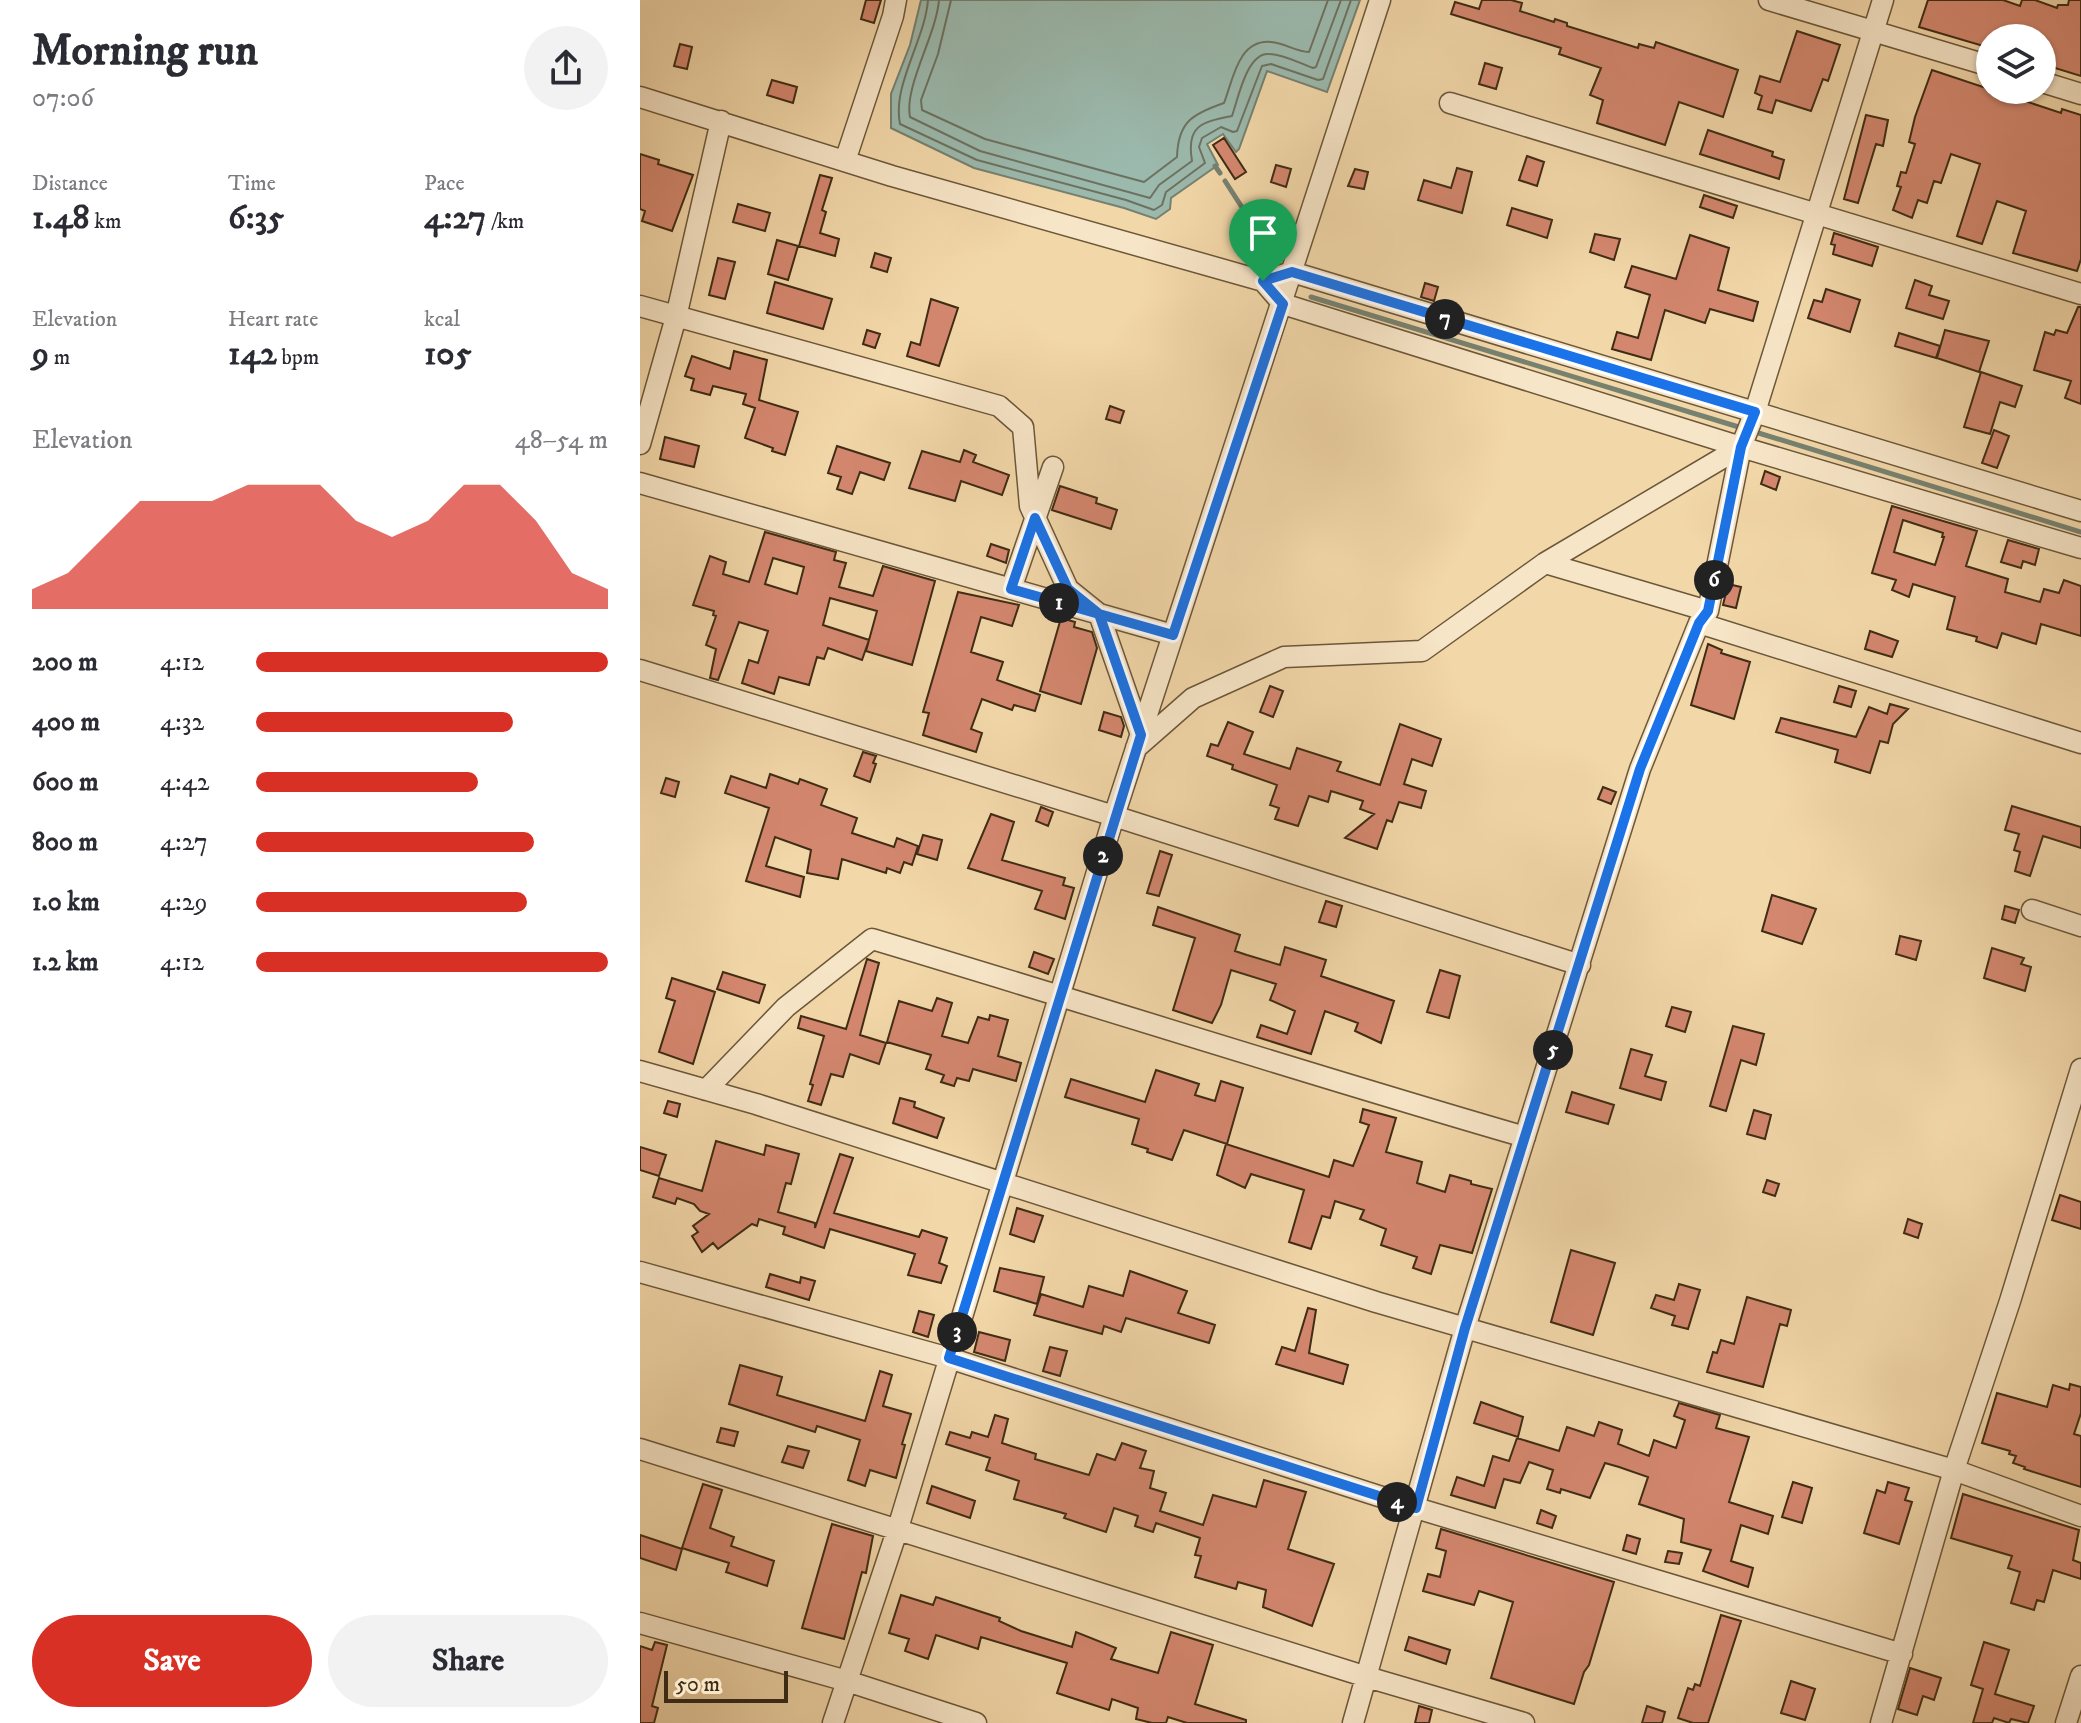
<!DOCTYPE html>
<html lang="en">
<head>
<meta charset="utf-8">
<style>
  body { margin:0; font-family:"IM FELL DW Pica",serif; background:#f2f2f3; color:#2b2b33; height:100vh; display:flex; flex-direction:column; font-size:30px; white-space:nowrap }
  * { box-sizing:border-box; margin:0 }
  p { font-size:26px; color:#7c7c81 }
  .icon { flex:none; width:44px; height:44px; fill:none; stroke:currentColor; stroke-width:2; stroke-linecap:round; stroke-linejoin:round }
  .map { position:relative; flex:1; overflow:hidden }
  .details { display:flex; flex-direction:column; background:#fff; width:640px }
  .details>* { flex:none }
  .controls { position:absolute; left:1336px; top:24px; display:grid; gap:16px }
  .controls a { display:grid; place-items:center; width:80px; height:80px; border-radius:50%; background:#fff; box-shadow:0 2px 6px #0004; font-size:40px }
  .scale { position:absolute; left:24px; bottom:20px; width:124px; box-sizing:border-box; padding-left:8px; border:4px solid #3f2c14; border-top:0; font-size:22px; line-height:28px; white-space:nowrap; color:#3f2c14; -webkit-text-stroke:6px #f7e5c7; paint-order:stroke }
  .pin { position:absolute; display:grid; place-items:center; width:68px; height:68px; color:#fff; margin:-82px -34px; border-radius:50% 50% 50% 0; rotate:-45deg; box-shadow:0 0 8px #0007 }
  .pin .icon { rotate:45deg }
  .km { position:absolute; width:40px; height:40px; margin:-20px; border-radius:50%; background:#222; color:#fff; font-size:22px; line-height:40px; text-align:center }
  .round { display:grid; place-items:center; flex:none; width:84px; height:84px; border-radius:42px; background:#f2f2f3 }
  .overview { display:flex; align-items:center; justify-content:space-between; height:136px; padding:0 32px }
  h1 { font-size:44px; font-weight:700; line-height:60px }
  .metrics { display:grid; grid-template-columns:repeat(3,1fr); gap:12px; height:136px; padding:8px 32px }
  .metrics div { display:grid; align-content:center }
  .metrics b { font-size:34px; font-weight:700 }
  .metrics small { font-size:22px; font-weight:400 }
  .metrics p { font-size:22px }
  .chart { height:224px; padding:16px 32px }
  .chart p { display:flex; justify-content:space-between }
  .chart svg { width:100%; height:144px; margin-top:8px; fill:#d93025; opacity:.7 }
  .primary-button { display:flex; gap:16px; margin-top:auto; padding:16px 32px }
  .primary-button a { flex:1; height:92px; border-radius:48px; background:#d93025; color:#fff; font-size:32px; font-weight:700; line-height:92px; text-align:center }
  .primary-button a+a { background:#f2f2f3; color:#2b2b33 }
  ul { padding:0 32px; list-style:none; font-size:26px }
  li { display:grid; grid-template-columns:128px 96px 1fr; align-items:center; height:60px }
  li i { height:20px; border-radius:10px; background:#d93025 }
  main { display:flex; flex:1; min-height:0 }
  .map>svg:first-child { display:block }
  .water { fill:#9bb9ad; stroke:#768170; stroke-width:2 }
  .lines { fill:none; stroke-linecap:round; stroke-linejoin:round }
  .shore { stroke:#6d7260; stroke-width:2 }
  .stream { stroke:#768170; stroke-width:5 }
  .building { fill:#d4876f; stroke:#3f2c14; stroke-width:2; fill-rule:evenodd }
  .street-casing { stroke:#6c5739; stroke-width:23 }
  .street { stroke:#f7e5c7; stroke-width:20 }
  .route-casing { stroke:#fff; stroke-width:16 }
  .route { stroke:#1a73e8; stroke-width:10 }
</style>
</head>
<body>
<main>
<section class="details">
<div class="overview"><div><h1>Morning run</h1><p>07:06</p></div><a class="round"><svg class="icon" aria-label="share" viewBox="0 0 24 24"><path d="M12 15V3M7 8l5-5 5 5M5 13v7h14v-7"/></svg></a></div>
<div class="metrics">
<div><p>Distance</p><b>1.48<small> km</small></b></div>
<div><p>Time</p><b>6:35</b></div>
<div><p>Pace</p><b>4:27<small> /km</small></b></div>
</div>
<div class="metrics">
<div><p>Elevation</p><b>9<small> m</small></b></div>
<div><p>Heart rate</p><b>142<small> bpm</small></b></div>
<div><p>kcal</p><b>105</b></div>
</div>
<div class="chart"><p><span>Elevation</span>48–54 m</p>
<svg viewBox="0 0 160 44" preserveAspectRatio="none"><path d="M0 44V38L10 33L20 22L30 11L40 11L50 11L60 6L70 6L80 6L90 17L100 22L110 17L120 6L130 6L140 17L150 33L160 38V44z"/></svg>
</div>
<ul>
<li><b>200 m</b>4:12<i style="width:100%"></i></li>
<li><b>400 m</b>4:32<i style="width:73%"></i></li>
<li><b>600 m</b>4:42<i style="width:63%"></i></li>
<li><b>800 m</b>4:27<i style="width:79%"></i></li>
<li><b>1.0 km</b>4:29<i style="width:77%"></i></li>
<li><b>1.2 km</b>4:12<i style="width:100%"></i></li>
</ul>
<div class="primary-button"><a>Save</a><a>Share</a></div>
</section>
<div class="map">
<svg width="1441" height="1723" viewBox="0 0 1441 1723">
  <rect width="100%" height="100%" fill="#f2d7a9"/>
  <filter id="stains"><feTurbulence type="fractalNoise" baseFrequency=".0025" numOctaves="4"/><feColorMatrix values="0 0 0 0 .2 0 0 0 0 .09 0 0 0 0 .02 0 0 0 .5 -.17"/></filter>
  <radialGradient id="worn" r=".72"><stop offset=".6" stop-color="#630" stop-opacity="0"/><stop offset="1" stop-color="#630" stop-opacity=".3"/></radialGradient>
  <!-- water -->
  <path class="water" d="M281 0H720L687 92 627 71 599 149 596 152 583 134 567 144 578 165 531 198 530 209 516 219 484 208 334 168 251 128V94L270 45Z"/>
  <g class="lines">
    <!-- shore -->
    <path class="shore" d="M288 0C285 40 252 85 260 124L337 160 486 200 514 210 522 205 526 192 565 163 559 147 562 138 581 127 593 132 597 131 622 66 631 64 678 80 683 79 711 0
      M299 0C296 36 264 86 270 117L340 151 510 198 519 185 552 161C546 126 561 122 592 116 598 99 607 52 629 54 643 54 659 63 673 68L676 67 701 0
      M311 0 298 54 281 100 282 110 345 139 504 182 537 157C538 122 552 114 584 103 593 80 598 39 631 42 645 43 656 52 669 52L688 0"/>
    <!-- stream -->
    <path class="stream" d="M575 166 580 173
      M585 181 638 263
      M671 297 1102 428
      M1112 431 1441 532"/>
  </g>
  <!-- building -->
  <path class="building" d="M226 0H241L234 23 221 19Z
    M842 0H871L882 3 880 11 914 22 915 19 927 23V26L998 48 999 44 1014 48 1016 42 1098 70 1083 117 1039 102 1025 145 957 123 963 100 950 95 961 68 919 54 921 48 811 14 815 2 839 9Z
    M1288 0H1363L1380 6 1382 0H1395L1417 8 1418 5H1428L1429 0H1441V76L1402 64V38H1350V48L1279 27Z
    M1157 31 1200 45 1188 81 1183 79 1171 111 1136 100 1132 113 1118 109 1122 96 1115 93 1120 76 1140 82Z
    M40 44 52 47 47 69 34 66Z
    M845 63 862 68 856 89 839 84Z
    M1292 70 1421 113 1422 109 1441 115V259L1437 271 1373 253 1386 211 1357 201 1342 244 1317 236 1340 164 1311 154 1301 183 1294 181 1287 203 1278 200 1272 218 1253 210 1261 187 1257 186 1261 172 1266 173 1275 144 1269 142 1275 117Z
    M132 80 157 87 153 103 127 95Z
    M1226 115 1248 120 1243 146 1236 144 1218 203 1204 199Z
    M1068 130 1133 152 1132 156 1144 160 1139 179 1060 154Z
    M584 138 606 172 595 179 573 145Z
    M0 154 19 160 18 164 53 175 32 231 2 221 5 211 0 209Z
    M887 156 904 162 897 186 879 180Z
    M636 165 651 169 646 187 631 182Z
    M817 168 832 172 822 213 778 200 784 180 811 188Z
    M715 169 728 172 724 189 708 186Z
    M180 175 192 178 182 210 186 212 180 233 199 239 195 256 159 246Z
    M1064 195 1097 206 1093 218 1060 207Z
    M98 204 130 213 125 231 93 222Z
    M872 208 912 220 907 238 867 225Z
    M1194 233 1238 247 1232 266 1193 254 1195 245 1191 244Z
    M955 234 980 239 974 260 950 252Z
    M1050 235 1089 248 1078 290 1118 302 1113 321 1070 309 1065 323 1025 310 1011 360 972 349 977 332 998 338 1010 295 985 287 992 266 1036 279Z
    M137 240 158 246 148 280 128 274Z
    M235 253 251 258 247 272 231 267Z
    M78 258 95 262 85 299 69 295Z
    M1275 280 1292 286 1289 295 1309 301 1303 319 1266 308Z
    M135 282 192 299 183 329 127 313Z
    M785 283 798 287 794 301 781 297Z
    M1186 289 1220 300 1210 332 1168 318 1174 300 1182 302Z
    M291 299 318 308 299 366 267 356 271 342 280 345Z
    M1438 307H1441V404L1425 398 1431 381 1394 370 1405 332 1414 335 1416 330 1427 333Z
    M227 330 240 334 235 348 223 344Z
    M1305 330 1349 341 1339 372 1297 358Z
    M1259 333 1300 346 1296 358 1255 346Z
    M94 351 127 360 119 400 158 412 145 455 132 451 133 448 105 438 115 408 103 404 106 394 73 386 70 395 51 390 54 379 45 376 52 356 90 369Z
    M1341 372 1382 386 1375 407 1360 402 1350 434 1324 427Z
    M470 406 484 411 480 423 466 419Z
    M1354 430 1369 436 1357 468 1342 463Z
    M25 437 59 446 54 467 20 459Z
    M197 446 250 463 244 480 220 472 212 494 197 489 201 477 188 473Z
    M324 450 336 455 333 462 369 475 362 495 321 481 315 501 269 488 282 451 320 462Z
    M1125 471 1140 477 1136 490 1121 484Z
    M420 486 457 498 456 503 477 510 471 529 412 510Z
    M1252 506 1337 531 1326 566 1368 579 1365 592 1400 602 1404 589 1419 593 1424 580 1441 586V636L1401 624 1396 644 1362 633 1357 648 1336 641 1337 637 1307 629 1315 597 1273 584 1269 597 1252 590 1256 580 1232 573ZM1263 520 1303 533 1302 537H1304L1295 565 1254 552Z
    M125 532 196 552 194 560 206 563 199 587 233 596 243 566 295 581 272 665 226 651 237 611 190 598 183 625 229 640 222 660 188 648 184 659 177 657 169 685 139 677 134 694 102 683 109 660 118 663 128 631 99 622 78 680 70 678 76 649 66 645 76 616 73 615 74 611 53 605 70 556 86 562 83 574 109 582ZM133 558 164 567 157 594 125 584Z
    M1368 540 1399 549 1395 565 1383 561 1381 568 1361 562Z
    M351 544 369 550 366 563 347 556Z
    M1088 584 1101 587 1096 608 1083 605Z
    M318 592 379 605 372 626 341 617 331 652 363 662 357 680 400 695 395 711 374 705 372 710 342 699 331 729 342 733 336 752 283 735 289 713 283 712Z
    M421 618 435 622 434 627 452 632 457 648 441 704 400 691Z
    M1230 631 1258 641 1252 657 1225 649Z
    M1068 644 1082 650 1081 653 1110 662 1094 719 1051 705Z
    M630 686 643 691 633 717 620 712Z
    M1199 686 1216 691 1211 707 1194 702Z
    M1250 704 1268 709 1253 724 1248 743 1240 741 1230 773 1195 762 1198 750 1136 732 1141 718 1216 737 1229 707 1247 714Z
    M464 712 481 717 484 726 481 737 459 730Z
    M588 722 613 732 604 754 650 769 657 748 701 762 697 771 740 785 760 724 801 739 792 766 772 759 764 784 786 791 781 808 759 802 752 822 747 820 737 849 705 838 734 814 720 809 723 801 691 791 688 802 669 796 658 826 635 819 639 808 630 805 637 785 592 769 593 765 567 756 571 744 578 746Z
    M223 752 236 756 233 763 236 764 230 782 214 776Z
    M130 774 158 784 160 779 187 789 181 805 217 818 212 833 254 847 257 838 278 846 272 865 264 862 260 873 247 868 246 873 202 859 198 879 167 873 171 850 135 837 126 866 164 877 160 897 106 881 129 808 85 793 91 776 126 788Z
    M26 778 39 782 35 797 21 793Z
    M963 787 976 792 971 804 958 799Z
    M1372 806 1441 827V848L1403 836 1390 876 1375 871 1380 852 1374 850 1379 834 1365 830Z
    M401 807 413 812 408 826 396 821Z
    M351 814 374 822 362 860 425 878 423 885 434 888 425 919 395 909 402 891 328 868Z
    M283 835 302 840 297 860 277 854Z
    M520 851 532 855 519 896 507 893Z
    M1132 895 1176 909 1162 944 1122 931Z
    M686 901 702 906 696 927 679 922Z
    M1365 906 1379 910 1375 923 1362 919Z
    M518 907 600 935 595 951 607 955 640 965 645 947 686 960 681 976 754 1001 741 1043 715 1031 718 1023 685 1011 671 1054 617 1037 621 1025 647 1034 655 1011 630 1000 636 984 591 970 581 1005 572 1023 533 1010 555 938 513 925Z
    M1260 936 1281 941 1276 960 1256 954Z
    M1352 948 1384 958 1381 964 1391 967 1385 991 1344 978Z
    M394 952 414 959 408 974 389 967Z
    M227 959 239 963 220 1035 246 1043 239 1064 210 1054 203 1077 191 1074 181 1105 168 1101 173 1085 170 1084 184 1036 158 1028 161 1016 206 1029Z
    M800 970 820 976 809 1018 787 1012Z
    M83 972 125 985 119 1003 77 989Z
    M32 978 75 992 53 1064 19 1052 35 1001 26 998Z
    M297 998 312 1003 302 1036 328 1043 338 1017 349 1020 350 1015 368 1020 358 1056 381 1063 376 1081 333 1069 329 1081 317 1078 314 1086 301 1082 304 1075 286 1069 291 1055 247 1042 259 1001 292 1011Z
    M1032 1007 1051 1012 1045 1032 1026 1026Z
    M1093 1026 1124 1034 1116 1065 1101 1060 1086 1111 1070 1106Z
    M991 1049 1012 1055 1005 1076 1026 1082 1021 1100 980 1088Z
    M516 1070 559 1084 555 1095 575 1101 581 1081 603 1088 587 1144 544 1130 532 1160 507 1152 508 1149 492 1144 499 1119 425 1097 431 1079 505 1102Z
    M932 1092 974 1105 968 1124 926 1112Z
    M260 1098 275 1102 274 1107 304 1118 297 1138 253 1123Z
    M28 1101 40 1104 37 1117 24 1113Z
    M723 1109 756 1118 746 1152 782 1162 777 1183 805 1192 810 1175 831 1181V1184L852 1189 832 1253 800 1245 791 1274 773 1268 777 1257 741 1245 746 1229 720 1219 724 1210 695 1201 690 1218 682 1216 671 1249 649 1242 664 1190 611 1174 605 1188 577 1175 586 1144 689 1177 694 1160 713 1166 729 1125 720 1122Z
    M1114 1110 1131 1115 1125 1139 1107 1134Z
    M76 1141 124 1155 126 1145 159 1154 151 1184 146 1183 138 1212 175 1223V1228L200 1154 213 1158 194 1213 279 1237 282 1230 307 1238 299 1263 307 1266 301 1283 268 1275 275 1254 190 1229 184 1248 143 1234 145 1227 119 1219 117 1226 112 1224 78 1249 73 1243 62 1252 52 1236 58 1232 53 1226 69 1214 60 1211 54 1204 37 1198 35 1204 13 1197 19 1178 62 1191Z
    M0 1147 26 1155 19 1176 0 1170Z
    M1127 1180 1139 1184 1135 1196 1123 1192Z
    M1420 1195 1441 1202V1229L1412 1220Z
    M377 1208 403 1216 394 1242 370 1234Z
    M1268 1219 1282 1224 1278 1238 1264 1233Z
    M931 1250 975 1263 953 1335 911 1322Z
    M360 1268 404 1277 397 1304 354 1291Z
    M490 1271 547 1291 538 1313 575 1325 569 1343 486 1318 481 1332 464 1326 462 1334 394 1315 401 1294 443 1307 449 1286 483 1296Z
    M130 1274 160 1283 161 1277 175 1281 169 1300 126 1287Z
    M1039 1284 1060 1290 1048 1329 1032 1325 1035 1316 1011 1308 1016 1295 1034 1300Z
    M1107 1297 1151 1310 1147 1326 1140 1324 1123 1387 1067 1372 1073 1352 1077 1353 1081 1340 1094 1344Z
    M668 1308 676 1310 669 1353 708 1365 703 1384 636 1364 642 1347 655 1351Z
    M279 1311 294 1315 288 1337 273 1332Z
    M339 1332 370 1340 365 1361 334 1352Z
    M410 1347 427 1351 420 1376 403 1371Z
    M100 1365 142 1377 137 1395 225 1421 240 1371 252 1375 243 1406 271 1414 262 1444 265 1445 256 1478 230 1470 225 1486 208 1480 220 1440 177 1426 175 1432 89 1404Z
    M1430 1384 1441 1387V1413L1434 1434 1441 1436V1487L1384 1469 1385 1467 1373 1463 1376 1456 1369 1454 1370 1451 1342 1443 1357 1393 1407 1407 1413 1385 1429 1390Z
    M841 1402 883 1417 878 1437 834 1423Z
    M1039 1403 1080 1415 1076 1428 1109 1437 1089 1502 1133 1516 1128 1534 1101 1525 1091 1561 1113 1568 1108 1587 1063 1571 1071 1550 1041 1542 1044 1519 999 1504 1008 1477 979 1467 965 1463 950 1498 921 1489 920 1493 907 1489 913 1470 889 1462 880 1483 864 1479 855 1508 811 1495 817 1477 844 1486 853 1456 869 1461 877 1438 919 1451 927 1427 954 1436 959 1422 982 1430 978 1444 1009 1456 1014 1440 1036 1448 1045 1420 1034 1416Z
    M355 1415 368 1419 362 1443 396 1454 395 1459 449 1475 457 1454 475 1460 482 1443 506 1451 500 1468 514 1471 510 1488 526 1493 520 1511 563 1525 573 1495 616 1507 624 1480 666 1492 648 1549 694 1564 672 1626 623 1607 626 1590 598 1582 596 1589 555 1577 561 1556 555 1555 560 1538 516 1523 513 1532 495 1526 498 1516 474 1508 466 1532 424 1518 426 1514 374 1499 379 1481 346 1470 350 1458 306 1444 310 1432 330 1438 332 1432 348 1437Z
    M81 1428 98 1432 94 1446 77 1442Z
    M148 1446 169 1451 163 1468 142 1462Z
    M1153 1482 1172 1488 1162 1523 1142 1517Z
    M1248 1482 1269 1488 1265 1500 1272 1502 1259 1544 1224 1533 1237 1490 1245 1493Z
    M63 1484 82 1490 70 1528 94 1537 91 1546 134 1561 127 1586 86 1572 89 1563 42 1548Z
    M292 1486 335 1501 330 1518 287 1503Z
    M1323 1494 1439 1530 1433 1560 1441 1563V1579L1413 1570 1404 1602 1397 1600 1394 1610 1371 1603 1380 1572 1368 1568 1372 1556 1311 1538Z
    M901 1510 916 1516 912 1528 897 1523Z
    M192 1524 233 1536 226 1573 222 1572 204 1639 162 1628Z
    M801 1529 974 1582 949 1665 944 1672 934 1704 851 1678 873 1602 839 1591 834 1605 783 1591 788 1574 800 1577 806 1551 796 1548Z
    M0 1535 42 1549 36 1570 0 1558Z
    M987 1535 1000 1539 996 1554 983 1550Z
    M1028 1551 1042 1553 1039 1564 1025 1562Z
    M261 1595 293 1605 296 1597 360 1618 359 1621 381 1631 432 1647 436 1632 476 1648 471 1659 518 1673 531 1632 573 1645 555 1704 606 1720V1723H547L528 1717 526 1723H512L496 1719 498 1708 472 1699 469 1710 417 1693 427 1663 341 1637 338 1649 296 1635 288 1659 265 1651 269 1639 249 1633Z
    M1081 1615 1101 1621 1068 1723H1053L1038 1718 1048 1688 1053 1690 1055 1684 1060 1686Z
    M769 1637 810 1650 806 1664 765 1650Z
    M15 1642 27 1645 12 1706 18 1708 14 1723H0V1646L12 1650Z
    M1344 1642 1369 1650 1355 1694 1394 1706 1388 1723 1371 1719 1369 1723 1354 1718 1352 1723H1333L1343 1689 1331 1685Z
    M1270 1668 1301 1678 1294 1700 1283 1696 1277 1715 1258 1709Z
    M1151 1681 1175 1689 1165 1720 1141 1713Z
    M779 1706 792 1710 789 1723H775Z
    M1007 1706 1025 1712 1022 1723H1002Z"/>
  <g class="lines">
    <defs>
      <path id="street" d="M1129 0 1350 66
        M1402 82 1441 94
        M0 97 252 176 623 281
        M810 103 1441 294
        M205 161 253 16 256 0
        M0 306 359 406 383 427 390 506 428 589 459 614 501 735
        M0 444 36 317 81 121
        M0 483 533 635
        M1441 511 652 272 623 281 643 304 1101 447 1441 548
        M905 563 1068 611
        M371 589 413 467
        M1059 623 1441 743
        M0 670 474 816 940 965
        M496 748 553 698 644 657 782 651 905 563 1101 447
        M1392 910 1441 926
        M0 1071 116 1104 736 1302 1314 1470 1441 1516
        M66 1090 146 1007 232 939C450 1004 667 1074 885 1137
        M0 1272 309 1358 776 1508 1262 1654
        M0 1449 727 1677 884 1723
        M0 1623 207 1681 336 1723
        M193 1723 258 1528 474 816 740 0
        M713 1723 825 1328 1000 769 1059 623 1068 611 1101 447 1115 412 1243 0
        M1241 1723 1314 1470 1370 1301 1441 1069
        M1426 1723 1441 1676"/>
    </defs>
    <!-- street casing -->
    <use href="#street" class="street-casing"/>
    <!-- street -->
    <use href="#street" class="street"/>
  </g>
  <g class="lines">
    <defs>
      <path id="route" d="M623 281 643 304 533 635 371 589 395 518 428 589 459 614 501 735 309 1358 776 1508 825 1328 1000 769 1059 623 1068 611 1101 447 1115 412 652 272 623 281"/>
    </defs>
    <!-- route casing -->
    <use href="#route" class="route-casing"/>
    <!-- route -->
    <use href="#route" class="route"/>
  </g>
  <rect width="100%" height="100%" filter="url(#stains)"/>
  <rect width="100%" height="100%" fill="url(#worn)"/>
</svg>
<div class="controls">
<a><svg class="icon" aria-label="layers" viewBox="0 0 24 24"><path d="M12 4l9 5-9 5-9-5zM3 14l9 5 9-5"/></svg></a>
</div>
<div class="scale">50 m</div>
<div class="pin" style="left:623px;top:281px;background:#1e9e55"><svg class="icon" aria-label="arrive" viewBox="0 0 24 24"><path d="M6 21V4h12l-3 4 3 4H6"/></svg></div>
<b class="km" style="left:419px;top:603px">1</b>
<b class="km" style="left:463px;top:856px">2</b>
<b class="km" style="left:317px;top:1332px">3</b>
<b class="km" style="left:757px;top:1502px">4</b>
<b class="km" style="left:913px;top:1050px">5</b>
<b class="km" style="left:1074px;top:580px">6</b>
<b class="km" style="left:805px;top:319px">7</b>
</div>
</main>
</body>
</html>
